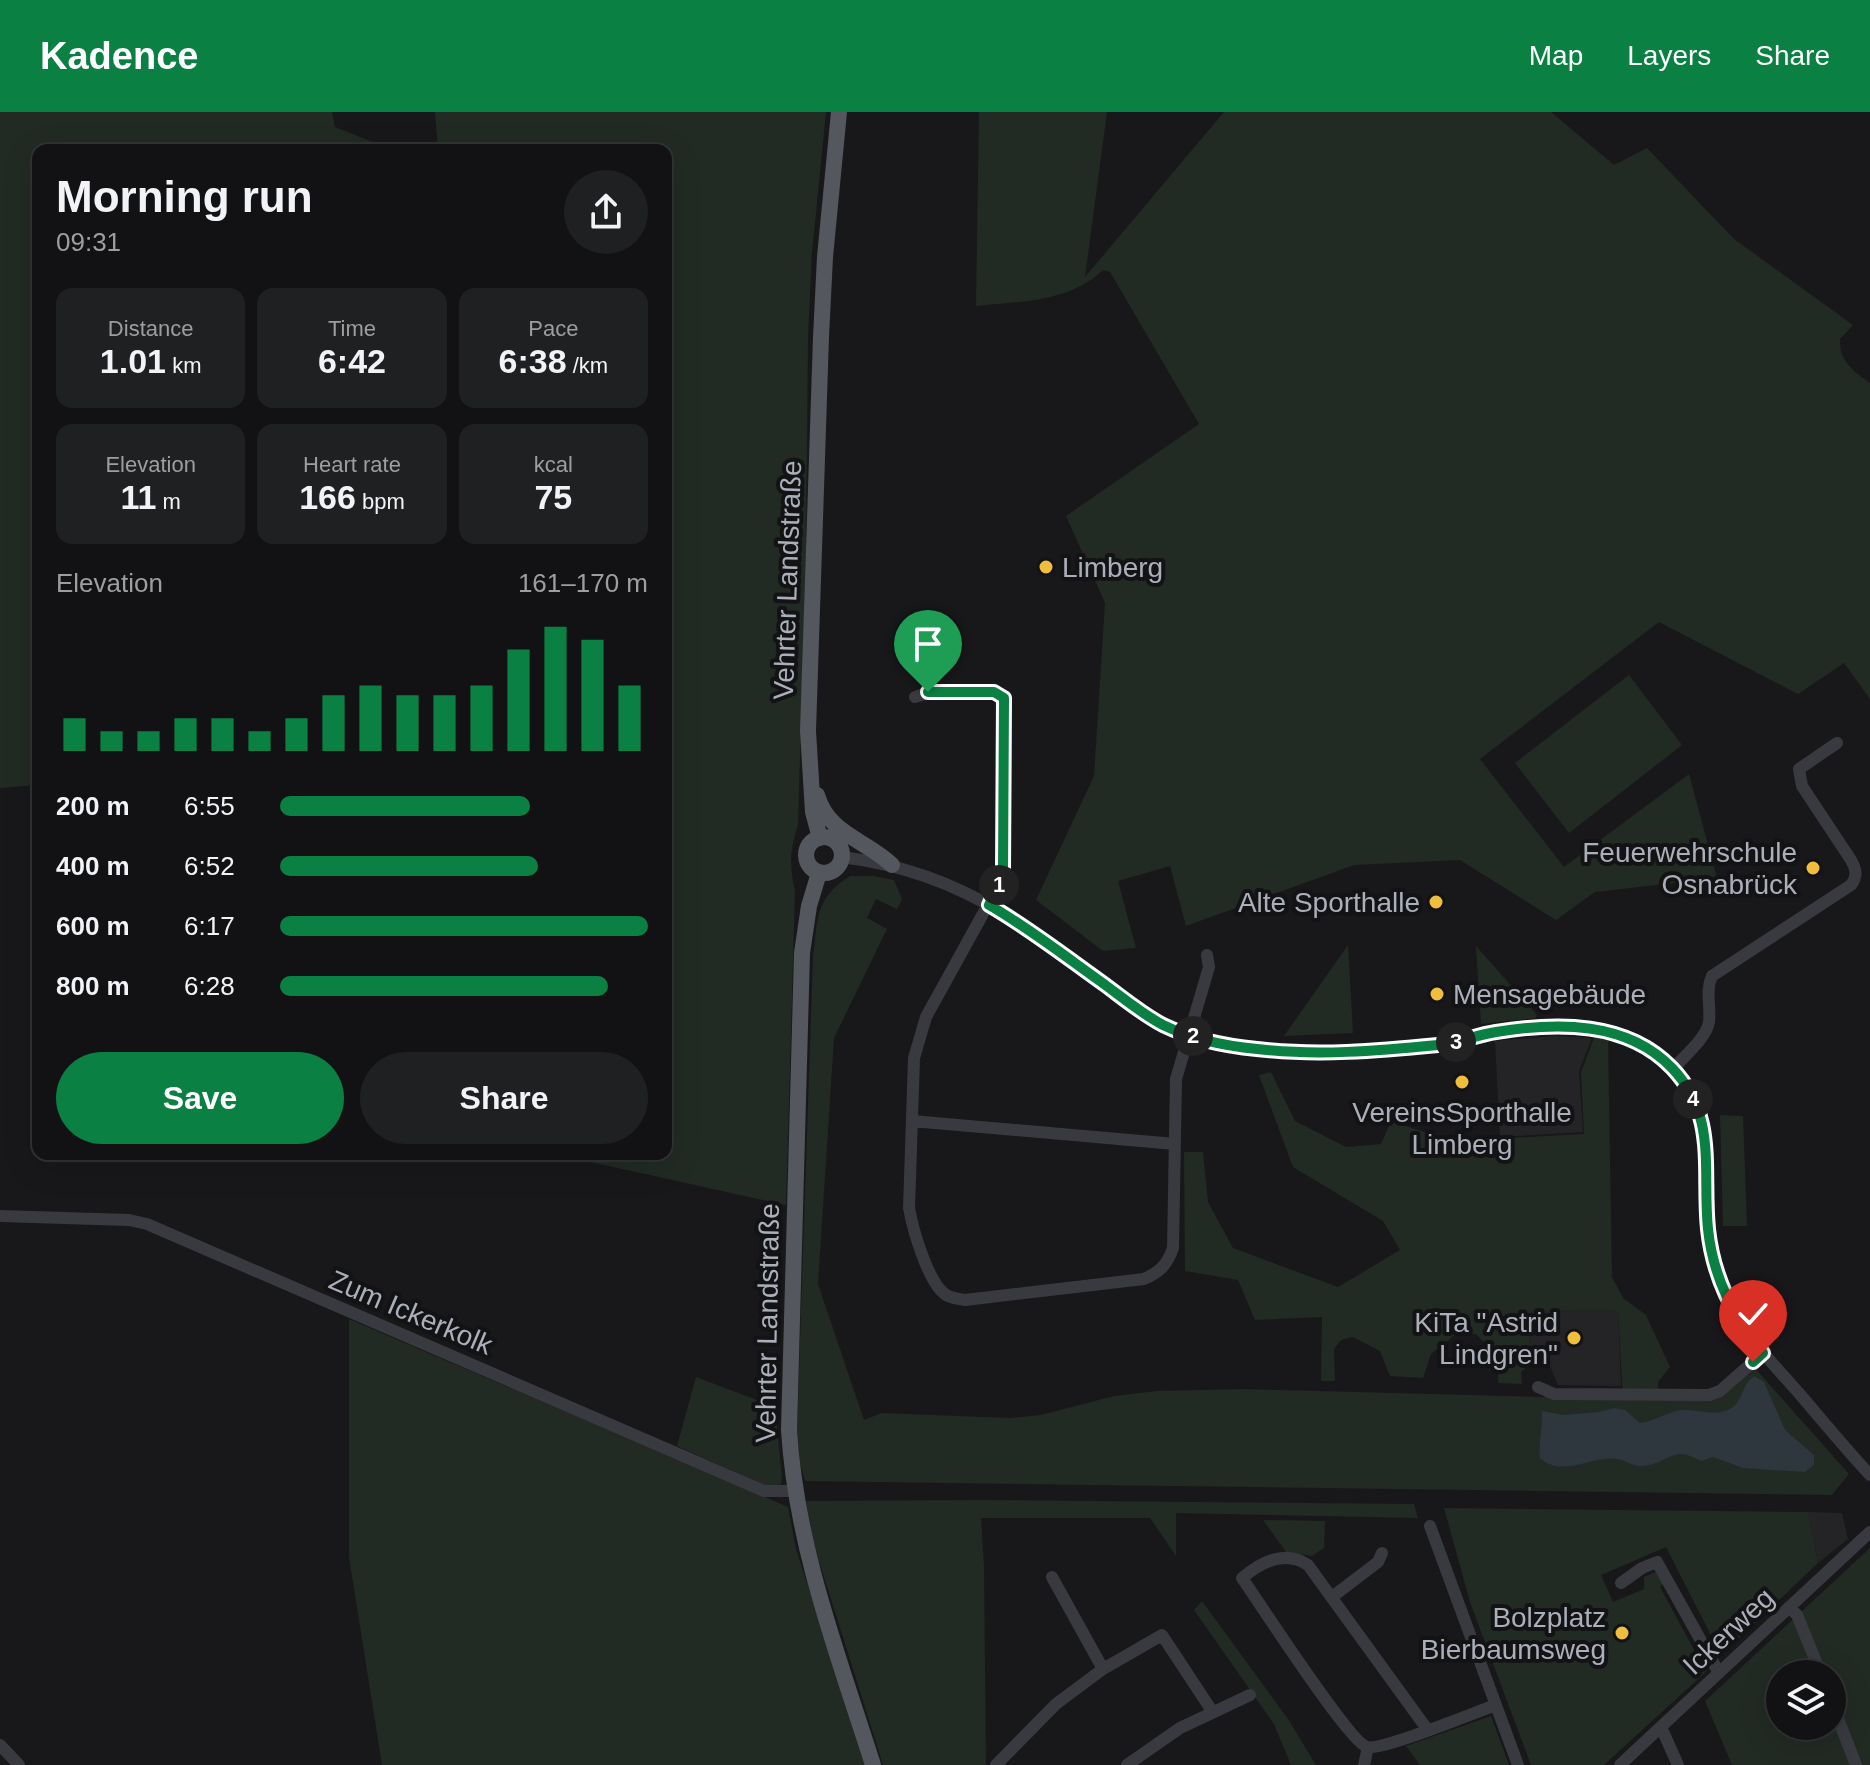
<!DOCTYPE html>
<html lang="en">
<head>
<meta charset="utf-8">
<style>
  body { margin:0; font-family:Arial,sans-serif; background:#1f2022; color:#f1f3f6; height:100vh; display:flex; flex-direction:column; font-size:30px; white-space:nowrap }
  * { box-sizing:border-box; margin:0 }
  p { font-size:26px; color:#9c9ea0 }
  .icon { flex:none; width:44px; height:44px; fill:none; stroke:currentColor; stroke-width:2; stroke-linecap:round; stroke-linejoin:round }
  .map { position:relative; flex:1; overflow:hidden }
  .side { position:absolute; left:32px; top:32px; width:640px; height:1016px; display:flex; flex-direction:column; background:#121214; border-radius:16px; box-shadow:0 8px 32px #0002,0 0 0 2px #313234 }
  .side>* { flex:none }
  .tools { position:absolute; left:1766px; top:1548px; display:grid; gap:16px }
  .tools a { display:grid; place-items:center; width:80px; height:80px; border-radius:50%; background:#121214; box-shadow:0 8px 32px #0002,0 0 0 2px #313234; font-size:40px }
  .pin { position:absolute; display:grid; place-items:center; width:68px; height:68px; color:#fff; margin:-82px -34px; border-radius:50% 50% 50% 0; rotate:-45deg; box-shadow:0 0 8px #0007 }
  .pin .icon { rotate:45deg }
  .km { position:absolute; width:40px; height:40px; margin:-20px; border-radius:50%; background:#222; color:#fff; font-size:22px; line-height:40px; text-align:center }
  .round { display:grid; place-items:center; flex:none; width:84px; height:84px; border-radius:42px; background:#1f2022 }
  .overview { display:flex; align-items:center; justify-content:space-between; height:136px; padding:0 24px }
  h1 { font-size:44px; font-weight:600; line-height:60px }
  .stats { display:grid; grid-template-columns:repeat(3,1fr); gap:12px; height:136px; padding:8px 24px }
  .stats div { display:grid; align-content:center; border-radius:16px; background:#1f2022; text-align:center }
  .stats b { font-size:34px; font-weight:600 }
  .stats small { font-size:22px; font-weight:400 }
  .stats p { font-size:22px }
  .chart { height:224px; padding:16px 24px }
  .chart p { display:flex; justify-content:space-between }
  .chart svg { width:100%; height:144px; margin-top:8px; stroke:#0b8043; stroke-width:6 }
  .cta { display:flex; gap:16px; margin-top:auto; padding:16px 24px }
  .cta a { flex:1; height:92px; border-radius:48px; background:#0b8043; color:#fff; font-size:32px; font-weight:600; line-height:92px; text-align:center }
  .cta a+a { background:#1f2022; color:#f1f3f6 }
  ul { padding:0 24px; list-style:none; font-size:26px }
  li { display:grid; grid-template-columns:128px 96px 1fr; align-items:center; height:60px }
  li i { height:20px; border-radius:10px; background:#0b8043 }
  header { display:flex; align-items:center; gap:48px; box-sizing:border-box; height:112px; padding:0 40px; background:#0b8043; color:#fff }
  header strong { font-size:38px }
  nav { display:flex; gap:44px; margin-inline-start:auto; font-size:28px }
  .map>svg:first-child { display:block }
  .built { fill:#242427 }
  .green { fill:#222a24; fill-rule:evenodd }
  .water { fill:#2e363e }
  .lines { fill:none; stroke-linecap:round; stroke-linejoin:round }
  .minor { stroke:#393a3f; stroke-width:12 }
  .major { stroke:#55575e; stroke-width:16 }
  .route-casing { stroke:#fff; stroke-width:16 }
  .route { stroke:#0b8043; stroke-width:10 }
  .poi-dot { fill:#efbe3c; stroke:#131315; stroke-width:3 }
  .labels { text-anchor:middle; stroke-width:8; stroke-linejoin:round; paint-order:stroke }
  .poi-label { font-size:28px; fill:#abafba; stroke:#131315; text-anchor:end }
  .street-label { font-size:28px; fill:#abafba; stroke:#131315 }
</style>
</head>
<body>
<header>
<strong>Kadence</strong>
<nav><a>Map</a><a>Layers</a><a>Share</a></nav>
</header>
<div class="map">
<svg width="1870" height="1653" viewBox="0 0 1870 1653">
  <rect width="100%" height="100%" fill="#18181a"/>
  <!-- built -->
  <path class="built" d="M1554 924 1592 926 1579 959 1583 1020 1500 1025 1495 929Z
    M1530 1197 1618 1199 1621 1274 1558 1273 1550 1254 1529 1253Z
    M1808 1400 1842 1401 1848 1427 1818 1451Z"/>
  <!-- green -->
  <path class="green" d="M0 0H332L335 15 393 38H38V673L0 676Z
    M435 0H826L812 141 808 225 806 437 798 713C790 737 789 754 795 779L786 1093 568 1045 569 1042H666V38H438Z
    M979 0H1107L1085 165 1224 0H1551L1614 53 1647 36 1734 127 1853 213 1840 227C1839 249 1853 259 1870 271V587L1844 551 1798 582 1659 510 1480 647 1564 755 1689 662 1717 766 1595 780 1556 808 1460 748 1354 753 1186 814 1170 754 1118 769 1136 836 1103 839 1036 788 1094 664 1105 491 1066 404 1199 312 1110 160 1103 158C1068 191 1021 189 976 194Z
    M1629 563 1682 633 1569 721 1515 651Z
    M850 764H874L894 768 902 787 897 797 876 787 867 806 887 817 834 926 818 1172 864 1308 882 1301 1011 1306 1041 1303 1114 1284 1157 1279 1242 1277 1623 1287 1618 1199 1530 1198 1529 1253 1521 1260 1522 1272 1498 1271 1499 1246 1476 1222H1456L1431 1242 1423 1266 1390 1264 1380 1239 1353 1225 1341 1228 1334 1237 1335 1269H1321L1322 1205 1255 1208 1238 1168 1185 1159 1184 1040H1203L1208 1090 1233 1136 1338 1175 1400 1138 1383 1109 1293 1055 1259 963 1271 960 1295 1009 1346 1035 1381 1032 1391 1009 1451 1029 1584 1022 1581 960 1594 926 1608 928 1612 1165 1623 1186 1646 1203 1670 1255 1658 1270V1288L1712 1287 1754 1255 1849 1362 1832 1383 805 1369 800 1351 797 1317 813 845C818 806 815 786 850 764Z
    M1348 833 1353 921 1284 924Z
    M1476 834 1537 903 1535 906 1481 912Z
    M1720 1003 1743 1004 1747 1114H1723Z
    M349 1207 788 1395 796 1437 866 1653H382L349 1445Z
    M696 1265 775 1295 782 1366 781 1372 769 1375 677 1334Z
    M979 1388 1414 1392 1418 1406 1176 1401V1444L1150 1406H981L984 1455 986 1653H883L814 1433 806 1389Z
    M1444 1396 1808 1400 1818 1451 1721 1543 1666 1435 1601 1463 1613 1490 1644 1477V1465L1658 1459 1665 1470 1660 1475 1699 1547H1707L1710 1556 1604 1653H1531L1470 1490Z
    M1263 1408 1325 1409 1324 1436 1312 1444 1286 1440Z
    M1870 1436V1653H1732L1705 1589ZM1780 1562H1832V1614H1780Z
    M1202 1489 1288 1607 1316 1653H1291L1274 1612 1194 1498Z
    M1491 1604 1509 1653H1420L1406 1634Z"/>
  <!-- water -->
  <path class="water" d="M1754 1264 1764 1270 1785 1318 1814 1343V1353L1805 1360 1743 1356 1713 1345 1701 1349C1671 1332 1669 1352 1642 1354 1635 1355 1626 1349 1618 1347 1591 1343 1564 1367 1540 1346 1538 1330 1543 1315 1542 1299L1563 1303 1599 1300 1614 1296 1625 1298 1640 1311C1656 1309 1668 1299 1683 1298 1700 1297 1719 1306 1733 1295 1743 1287 1742 1273 1754 1264Z"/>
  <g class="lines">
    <!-- minor -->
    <path class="minor" d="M915 585C931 579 991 574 1004 586L1005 592 1003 761 1000 771 926 905 914 946 909 1096C913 1118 928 1171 946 1183 951 1186 959 1187 965 1188L1144 1167C1160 1160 1167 1153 1173 1136L1176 967 1209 855 1207 843
      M842 745C898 752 954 771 1002 801 1037 823 1070 848 1103 872 1123 887 1143 904 1165 914 1192 927 1222 932 1251 936 1292 942 1333 939 1374 937 1397 936 1420 936 1443 933 1461 930 1478 923 1496 920 1556 910 1624 909 1670 954 1732 1014 1692 1104 1722 1176 1739 1216 1769 1248 1798 1280 1822 1308 1845 1336 1870 1363
      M1673 957C1684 944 1706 927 1709 910 1711 894 1705 879 1712 864L1851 773C1858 764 1856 757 1851 748L1802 674 1799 657 1837 631
      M912 1009 1175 1032
      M0 1104 129 1108 147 1112 764 1379H794
      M1538 1275 1554 1282 1709 1283 1720 1279 1763 1241
      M1430 1414 1518 1653
      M1052 1465 1103 1557
      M1621 1471 1642 1456 1657 1450 1719 1561
      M1332 1485 1378 1450 1382 1441
      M1789 1495 1797 1503 1821 1562
      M1832 1591 1856 1653
      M1661 1615 1678 1653
      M1427 1617 1308 1453C1285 1437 1261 1450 1242 1466 1259 1490 1349 1630 1367 1635 1382 1639 1475 1600 1496 1593
      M0 1633 19 1653
      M996 1653 1056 1592 1103 1557 1162 1523 1212 1599
      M1127 1653 1180 1616 1250 1583
      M1364 1653 1368 1635
      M1620 1653 1870 1420"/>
    <!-- major -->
    <path class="major" d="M817 683C828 722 866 728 892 753
      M806 743a18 18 0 1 1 36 0a18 18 0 1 1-36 0Z
      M820 726 813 700 808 619 821 225 825 145 839 0
      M819 761 809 794 802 841 789 1318C796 1434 838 1543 873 1653"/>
  </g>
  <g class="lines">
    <defs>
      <path id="route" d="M928 580H994L1004 586 1003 761 989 793C1029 816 1066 845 1104 872 1123 886 1142 902 1163 913 1192 927 1225 934 1257 937 1316 944 1378 939 1438 933 1458 931 1476 923 1496 920 1557 910 1627 909 1672 956 1718 1004 1702 1058 1708 1117 1713 1165 1733 1204 1763 1241L1753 1250"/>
    </defs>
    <!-- route casing -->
    <use href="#route" class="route-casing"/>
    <!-- route -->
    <use href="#route" class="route"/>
  </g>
  <!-- markers -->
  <g class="poi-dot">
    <circle cx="1046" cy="455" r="8"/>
    <circle cx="1813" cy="756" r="8"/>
    <circle cx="1436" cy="790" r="8"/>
    <circle cx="1437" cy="882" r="8"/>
    <circle cx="1462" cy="970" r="8"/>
    <circle cx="1574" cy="1226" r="8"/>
    <circle cx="1622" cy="1521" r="8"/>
  </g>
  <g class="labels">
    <!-- poi labels -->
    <g class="poi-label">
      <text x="1062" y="465" text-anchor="start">Limberg</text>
      <text x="1797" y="750">Feuerwehrschule<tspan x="1797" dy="32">Osnabrück</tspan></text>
      <text x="1420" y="800">Alte Sporthalle</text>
      <text x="1453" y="892" text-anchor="start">Mensagebäude</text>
      <text x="1462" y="1010" text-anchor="middle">VereinsSporthalle<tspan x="1462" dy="32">Limberg</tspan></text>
      <text x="1558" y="1220">KiTa "Astrid<tspan x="1558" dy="32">Lindgren"</tspan></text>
      <text x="1606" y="1515">Bolzplatz<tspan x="1606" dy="32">Bierbaumsweg</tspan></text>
    </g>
    <!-- street labels -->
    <g class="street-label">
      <text transform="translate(787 468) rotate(-88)" y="10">Vehrter Landstraße</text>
      <text transform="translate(411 1200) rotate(23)" y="10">Zum Ickerkolk</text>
      <text transform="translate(767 1211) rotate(-89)" y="10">Vehrter Landstraße</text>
      <text transform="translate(1728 1519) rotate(-43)" y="10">Ickerweg</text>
    </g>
  </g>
</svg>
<div class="tools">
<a><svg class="icon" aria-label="layers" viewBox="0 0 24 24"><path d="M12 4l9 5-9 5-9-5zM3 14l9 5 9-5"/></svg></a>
</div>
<div class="pin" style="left:928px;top:580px;background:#1e9e55"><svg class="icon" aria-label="arrive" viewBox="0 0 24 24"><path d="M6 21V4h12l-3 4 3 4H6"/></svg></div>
<div class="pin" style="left:1753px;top:1250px;background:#d93025"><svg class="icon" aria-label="check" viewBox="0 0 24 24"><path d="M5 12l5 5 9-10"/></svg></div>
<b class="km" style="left:999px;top:773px">1</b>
<b class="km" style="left:1193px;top:924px">2</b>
<b class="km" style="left:1456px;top:930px">3</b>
<b class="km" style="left:1693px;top:987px">4</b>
<section class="side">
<div class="overview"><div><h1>Morning run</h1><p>09:31</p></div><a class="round"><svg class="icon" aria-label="share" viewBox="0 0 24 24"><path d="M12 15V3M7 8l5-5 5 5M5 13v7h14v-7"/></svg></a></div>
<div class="stats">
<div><p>Distance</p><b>1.01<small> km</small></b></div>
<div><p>Time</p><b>6:42</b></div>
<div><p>Pace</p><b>6:38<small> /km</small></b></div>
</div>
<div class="stats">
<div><p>Elevation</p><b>11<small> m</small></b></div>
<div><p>Heart rate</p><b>166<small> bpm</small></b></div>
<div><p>kcal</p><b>75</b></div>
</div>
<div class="chart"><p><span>Elevation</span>161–170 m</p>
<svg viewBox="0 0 160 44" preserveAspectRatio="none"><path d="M5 44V34M15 44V38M25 44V38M35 44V34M45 44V34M55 44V38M65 44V34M75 44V27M85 44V24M95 44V27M105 44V27M115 44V24M125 44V13M135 44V6M145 44V10M155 44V24"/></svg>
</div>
<ul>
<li><b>200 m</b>6:55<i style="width:68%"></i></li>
<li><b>400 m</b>6:52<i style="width:70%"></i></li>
<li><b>600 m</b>6:17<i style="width:100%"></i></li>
<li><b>800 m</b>6:28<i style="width:89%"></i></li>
</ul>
<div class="cta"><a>Save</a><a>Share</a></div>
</section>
</div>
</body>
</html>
